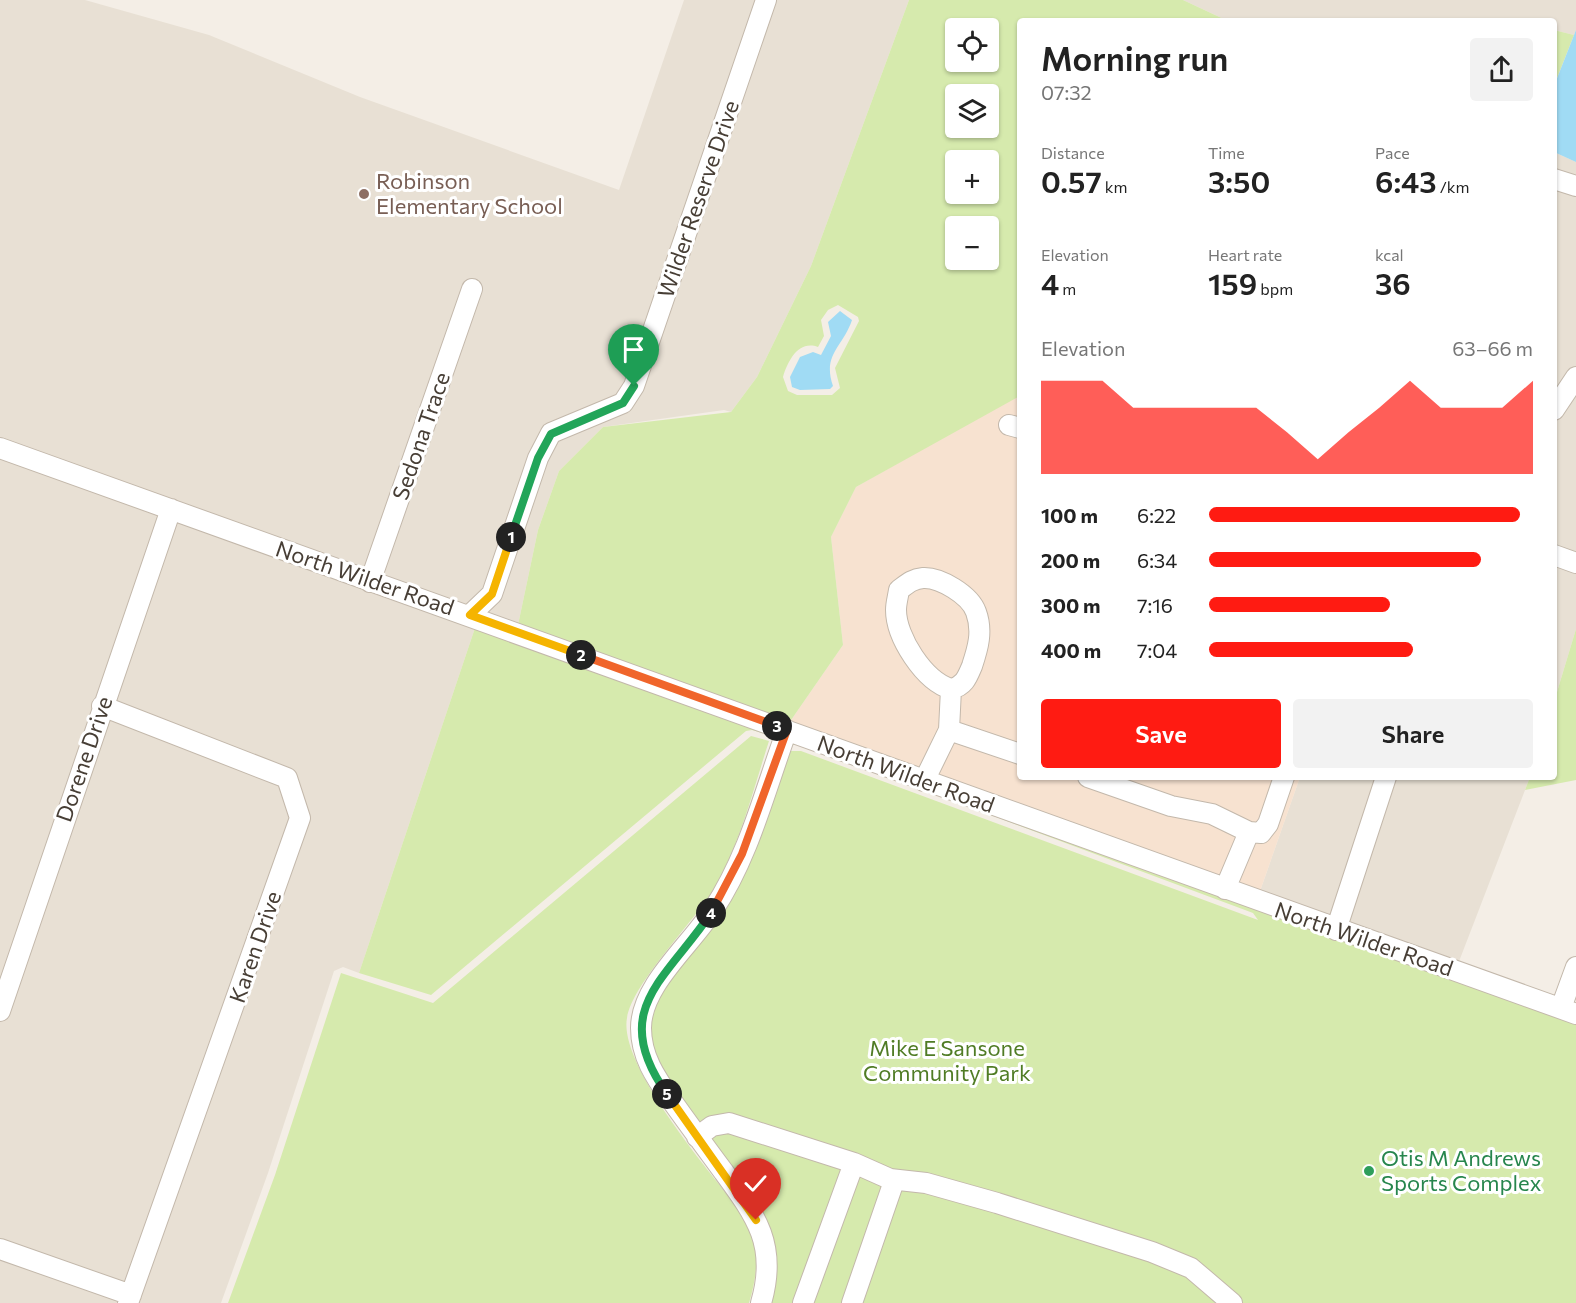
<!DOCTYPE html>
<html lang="en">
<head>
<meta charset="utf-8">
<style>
  body { margin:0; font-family:Commissioner,sans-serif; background:#f2f2f2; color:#222; height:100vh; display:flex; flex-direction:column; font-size:22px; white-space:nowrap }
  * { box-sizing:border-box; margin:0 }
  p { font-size:20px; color:#767676 }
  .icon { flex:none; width:33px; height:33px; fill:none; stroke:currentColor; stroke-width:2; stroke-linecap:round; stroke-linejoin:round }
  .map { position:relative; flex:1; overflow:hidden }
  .details { position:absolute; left:1017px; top:18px; width:540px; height:762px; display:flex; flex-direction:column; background:#fff; border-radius:6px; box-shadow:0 2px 4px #0004 }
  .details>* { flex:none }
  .controls { position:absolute; left:945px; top:18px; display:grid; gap:12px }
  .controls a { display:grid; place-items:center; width:54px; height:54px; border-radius:6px; background:#fff; box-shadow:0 2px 4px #0004; font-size:30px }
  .pin { position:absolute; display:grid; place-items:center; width:51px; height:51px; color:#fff; margin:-62px -26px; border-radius:50% 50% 50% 0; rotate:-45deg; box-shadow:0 0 6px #0007 }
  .pin .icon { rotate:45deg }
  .km { position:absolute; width:30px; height:30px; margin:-15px; border-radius:50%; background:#222; color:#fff; font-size:16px; line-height:30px; text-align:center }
  .round { display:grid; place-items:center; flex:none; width:63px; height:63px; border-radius:6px; background:#f2f2f2 }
  .headline { display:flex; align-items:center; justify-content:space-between; height:102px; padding:0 24px }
  h1 { font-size:33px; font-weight:600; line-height:45px }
  .stats { display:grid; grid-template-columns:repeat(3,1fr); gap:9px; height:102px; padding:6px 24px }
  .stats div { display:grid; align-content:center }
  .stats b { font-size:30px; font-weight:600 }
  .stats small { font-size:16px; font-weight:400 }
  .stats p { font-size:16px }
  .chart { height:168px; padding:12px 24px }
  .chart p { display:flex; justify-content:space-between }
  .chart svg { width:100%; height:108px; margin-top:6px; fill:#ff1b12; opacity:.7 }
  .button { display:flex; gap:12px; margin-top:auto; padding:12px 24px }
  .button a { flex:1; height:69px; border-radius:6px; background:#ff1b12; color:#fff; font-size:24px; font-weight:600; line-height:69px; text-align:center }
  .button a+a { background:#f2f2f2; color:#222 }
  ul { padding:0 24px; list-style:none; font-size:20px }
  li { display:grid; grid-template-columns:96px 72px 1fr; align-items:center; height:45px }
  li i { height:15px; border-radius:8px; background:#ff1b12 }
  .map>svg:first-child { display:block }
  .residential { fill:#e8e0d4 }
  .commercial { fill:#f7e2d0 }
  .green { fill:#d6eaad; fill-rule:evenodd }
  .water { fill:#a0dbf4 }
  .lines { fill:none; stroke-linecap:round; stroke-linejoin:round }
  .minor-casing { stroke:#c3b8ab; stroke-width:22 }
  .minor { stroke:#fff; stroke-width:20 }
  .split-1-casing { stroke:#fff; stroke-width:12 }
  .split-2-casing { stroke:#fff; stroke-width:12 }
  .split-3-casing { stroke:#fff; stroke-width:12 }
  .split-4-casing { stroke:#fff; stroke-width:12 }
  .split-5-casing { stroke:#fff; stroke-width:12 }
  .split-6-casing { stroke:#fff; stroke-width:12 }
  .split-1 { stroke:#22a559; stroke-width:8 }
  .split-2 { stroke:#f5b400; stroke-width:8 }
  .split-3 { stroke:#f0652b; stroke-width:8 }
  .split-4 { stroke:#f0652b; stroke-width:8 }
  .split-5 { stroke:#22a559; stroke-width:8 }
  .split-6 { stroke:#f5b400; stroke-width:8 }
  .education-dot { fill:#8d6e63; stroke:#fff; stroke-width:2 }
  .leisure-dot { fill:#2e9e5b; stroke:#fff; stroke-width:2 }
  .labels { text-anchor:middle; stroke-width:6; stroke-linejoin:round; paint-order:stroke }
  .education-label { font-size:22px; fill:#785e54; stroke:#fff; text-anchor:start }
  .street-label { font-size:22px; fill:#473e35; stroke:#fff }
  .park-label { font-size:22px; fill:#507c25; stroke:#fff }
  .leisure-label { font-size:22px; fill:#27864d; stroke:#fff; text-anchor:start }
</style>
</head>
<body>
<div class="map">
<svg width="1576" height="1303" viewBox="0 0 1576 1303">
  <rect width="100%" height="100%" fill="#f4eee6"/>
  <!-- residential -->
  <path class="residential" d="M0 0H85L209 35 360 97 619 190 684 0H909L811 266 757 377 731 412 724 410 603 427 559 471 538 530 518 625 0 440Z
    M1183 0H1576V30L1574 35 1554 30V21H1228Z
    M1554 152 1576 162V629L1554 702Z
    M0 456 476 625 359 973 343 967 334 971 268 1173 221 1303H0Z
    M1300 777H1530L1458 964 1259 894Z"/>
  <!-- commercial -->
  <path class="commercial" d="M1018 395 1020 396V777H1300L1259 894 789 723 843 645 831 537 856 487Z"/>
  <!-- green -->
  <path class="green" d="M909 0H1183L1228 21H1020V396L856 487 831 537 843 645 789 723 518 625 538 530 559 471 603 427 731 412 757 377 811 266ZM956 28H988V62H956ZM956 94H988V128H956ZM956 160H988V194H956ZM956 226H988V260H956ZM838 305 858 317 859 321 835 368 840 388 832 395H797L788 391 783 377C788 361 798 340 818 347L824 336 821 320 828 310Z
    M1554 30 1574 35 1554 86Z
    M476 625 1576 1022V1303H768C774 1280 775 1255 769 1231 757 1191 700 1129 674 1092 663 1076 648 1054 647 1035 646 999 670 978 691 953 738 895 759 826 785 757L790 751H801L1258 920 1253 913 803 745H790L778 754C760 802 746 853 721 898 696 943 643 976 641 1031 640 1046 649 1061 655 1074 682 1126 744 1178 762 1231 769 1255 767 1280 761 1303H756L764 1262 760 1236 749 1212 707 1158 646 1068C639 1055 631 1036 633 1020 638 989 701 924 719 892 746 847 759 792 776 743L773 736 752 730 746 731 431 995 359 973Z
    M1576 629V780L1525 790 1530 777H1554V702Z
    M751 736 769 741C753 790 740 845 713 890 692 924 633 983 627 1018 619 1060 692 1150 718 1183 731 1200 750 1218 754 1240 759 1262 755 1283 749 1303H228L275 1175 341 973 433 1003Z"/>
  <!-- water -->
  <path class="water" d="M1576 30V162L1554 152V86Z
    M840 311 852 320C843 347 822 354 833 386L830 389 800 390 792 387 790 377 800 357 813 352 821 355 831 336 828 322Z"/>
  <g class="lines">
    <defs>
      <path id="minor" d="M1554 179 1576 186
        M1554 410 1576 377
        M1009 425 1020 428
        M0 448 1576 1014
        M1554 555 1576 563
        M370 582 472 289
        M470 615 492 594 538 458 551 433 623 403 634 386 766 0
        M102 706 287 778 300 818 128 1303
        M949 730 951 689C924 681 896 637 896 610 896 603 898 597 899 590 907 584 912 579 923 578 940 577 970 595 976 612 983 631 978 648 972 666 967 678 964 686 951 689
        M1088 777 1171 806 1212 814 1249 832
        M924 781 949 730 1020 754
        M1225 889 1249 832 1261 833 1268 824 1284 777
        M1336 930 1386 777
        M1561 1008 1576 967
        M0 1011 171 509
        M697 1137 712 1126 729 1123 854 1163 890 1179 893 1184 852 1303
        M890 1179 926 1183 997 1203 1152 1252 1191 1268 1232 1303
        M0 1249 131 1295
        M761 1303C778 1245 756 1216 723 1171 706 1148 689 1125 672 1101 656 1078 641 1057 641 1028 641 985 691 945 713 910 749 856 765 790 787 730
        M803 1303 854 1163"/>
    </defs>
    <!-- minor casing -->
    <use href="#minor" class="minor-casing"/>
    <!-- minor -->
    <use href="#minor" class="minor"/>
  </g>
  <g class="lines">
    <defs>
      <path id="split-1" d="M511 537 538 458 551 434 623 403 634 386"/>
      <path id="split-2" d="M511 537 492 594 470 615 581 655"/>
      <path id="split-3" d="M581 655 777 726"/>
      <path id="split-4" d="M711 913 742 854 787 730 777 726"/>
      <path id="split-5" d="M667 1094C607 1010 667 979 711 913"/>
      <path id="split-6" d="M667 1094 756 1220"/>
    </defs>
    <!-- split-1 casing -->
    <use href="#split-1" class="split-1-casing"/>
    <!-- split-2 casing -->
    <use href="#split-2" class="split-2-casing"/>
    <!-- split-3 casing -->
    <use href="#split-3" class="split-3-casing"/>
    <!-- split-4 casing -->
    <use href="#split-4" class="split-4-casing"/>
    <!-- split-5 casing -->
    <use href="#split-5" class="split-5-casing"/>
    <!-- split-6 casing -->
    <use href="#split-6" class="split-6-casing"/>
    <!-- split-1 -->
    <use href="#split-1" class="split-1"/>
    <!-- split-2 -->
    <use href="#split-2" class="split-2"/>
    <!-- split-3 -->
    <use href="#split-3" class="split-3"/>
    <!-- split-4 -->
    <use href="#split-4" class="split-4"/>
    <!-- split-5 -->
    <use href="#split-5" class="split-5"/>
    <!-- split-6 -->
    <use href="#split-6" class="split-6"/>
  </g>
  <!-- markers -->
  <circle class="education-dot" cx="364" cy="194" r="6"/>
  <circle class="leisure-dot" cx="1369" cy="1171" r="6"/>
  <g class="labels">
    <!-- education labels -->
    <g class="education-label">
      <text x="376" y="189">Robinson<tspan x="376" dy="25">Elementary School</tspan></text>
    </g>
    <!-- street labels -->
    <g class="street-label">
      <text transform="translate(698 199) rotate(-71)" y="8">Wilder Reserve Drive</text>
      <text transform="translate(421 436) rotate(-71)" y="8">Sedona Trace</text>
      <text transform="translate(365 578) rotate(19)" y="8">North Wilder Road</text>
      <text transform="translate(84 759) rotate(-71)" y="8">Dorene Drive</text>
      <text transform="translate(906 774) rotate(20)" y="8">North Wilder Road</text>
      <text transform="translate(1364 939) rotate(19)" y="8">North Wilder Road</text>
      <text transform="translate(255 947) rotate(-71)" y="8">Karen Drive</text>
    </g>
    <!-- park labels -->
    <g class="park-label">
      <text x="947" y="1056">Mike E Sansone<tspan x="947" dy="25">Community Park</tspan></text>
    </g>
    <!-- leisure labels -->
    <g class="leisure-label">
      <text x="1381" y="1166">Otis M Andrews<tspan x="1381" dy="25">Sports Complex</tspan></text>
    </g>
  </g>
</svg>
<div class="controls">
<a><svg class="icon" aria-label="locate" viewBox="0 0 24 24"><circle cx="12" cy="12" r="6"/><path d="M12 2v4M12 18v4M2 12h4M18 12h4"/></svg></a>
<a><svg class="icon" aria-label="layers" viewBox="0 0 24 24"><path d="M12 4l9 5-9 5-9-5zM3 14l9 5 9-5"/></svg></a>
<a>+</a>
<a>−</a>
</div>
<div class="pin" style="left:634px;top:386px;background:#1e9e55"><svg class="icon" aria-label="arrive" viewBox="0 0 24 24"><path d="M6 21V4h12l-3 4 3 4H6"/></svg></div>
<div class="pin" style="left:756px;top:1220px;background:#d93025"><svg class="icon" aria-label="check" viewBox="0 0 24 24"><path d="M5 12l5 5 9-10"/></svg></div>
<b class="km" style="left:511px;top:537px">1</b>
<b class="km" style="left:581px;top:655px">2</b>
<b class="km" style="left:777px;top:726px">3</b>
<b class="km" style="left:711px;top:913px">4</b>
<b class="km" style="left:667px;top:1094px">5</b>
<section class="details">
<div class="headline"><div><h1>Morning run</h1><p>07:32</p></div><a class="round"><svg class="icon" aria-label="share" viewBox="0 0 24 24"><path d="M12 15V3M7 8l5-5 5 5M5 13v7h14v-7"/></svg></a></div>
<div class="stats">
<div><p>Distance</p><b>0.57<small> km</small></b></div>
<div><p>Time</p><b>3:50</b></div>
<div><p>Pace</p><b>6:43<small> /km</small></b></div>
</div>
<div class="stats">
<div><p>Elevation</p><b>4<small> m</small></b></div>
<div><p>Heart rate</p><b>159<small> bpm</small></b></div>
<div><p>kcal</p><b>36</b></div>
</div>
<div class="chart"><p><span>Elevation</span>63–66 m</p>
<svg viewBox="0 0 160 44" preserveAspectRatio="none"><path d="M0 44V6L10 6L20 6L30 17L40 17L50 17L60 17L70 17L80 27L90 38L100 27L110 17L120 6L130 17L140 17L150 17L160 6V44z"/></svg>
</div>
<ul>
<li><b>100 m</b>6:22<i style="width:96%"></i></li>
<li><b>200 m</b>6:34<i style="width:84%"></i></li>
<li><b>300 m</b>7:16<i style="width:56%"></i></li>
<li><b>400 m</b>7:04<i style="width:63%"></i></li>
</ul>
<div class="button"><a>Save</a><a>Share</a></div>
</section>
</div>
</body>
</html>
